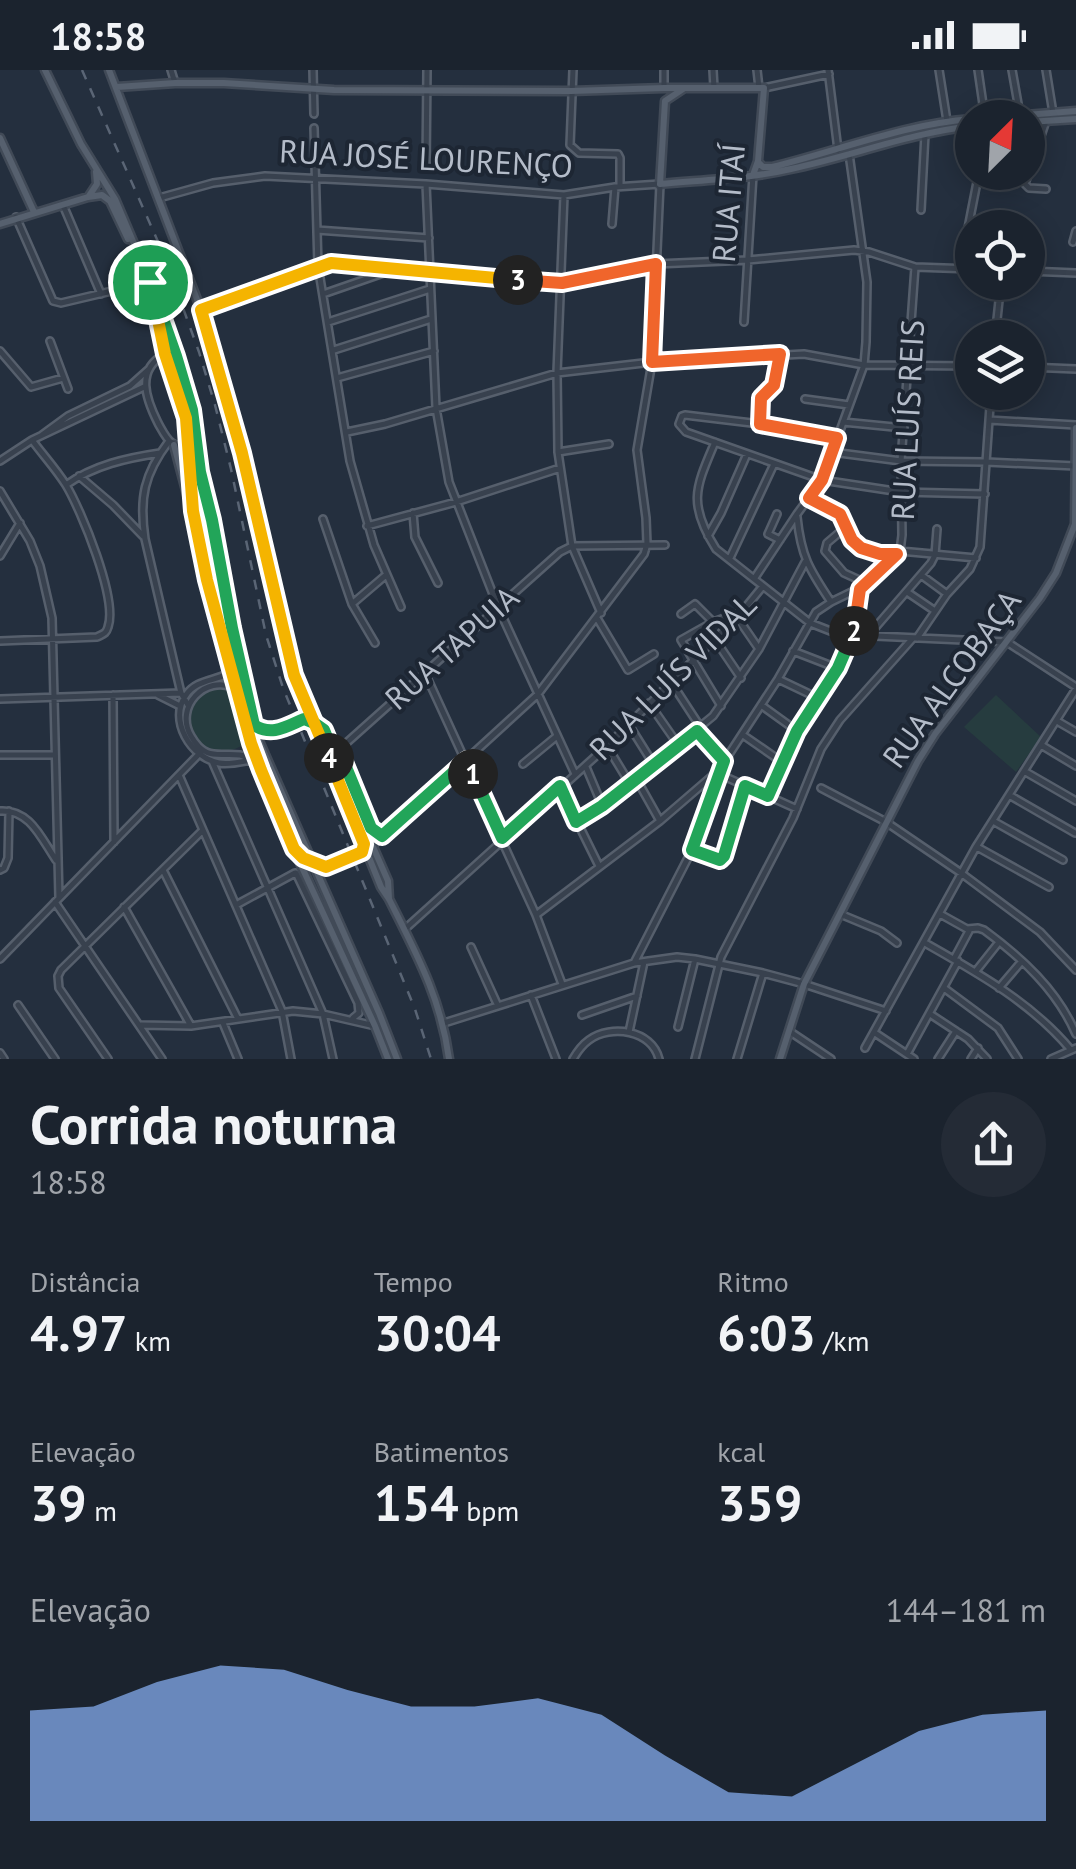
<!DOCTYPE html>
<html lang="pt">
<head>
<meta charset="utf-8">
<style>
  body { margin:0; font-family:"PT Sans",sans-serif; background:#242b36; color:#f1f3f6; height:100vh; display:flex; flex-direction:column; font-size:38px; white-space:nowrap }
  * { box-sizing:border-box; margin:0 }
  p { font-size:32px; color:#a0a4aa }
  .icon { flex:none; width:55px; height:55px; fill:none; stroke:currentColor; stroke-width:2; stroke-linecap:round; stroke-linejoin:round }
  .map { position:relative; height:989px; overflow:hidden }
  .details { display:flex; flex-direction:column; background:#1b232e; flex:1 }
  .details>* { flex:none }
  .needle { width:65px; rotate:24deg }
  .controls { position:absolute; left:955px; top:30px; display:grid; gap:20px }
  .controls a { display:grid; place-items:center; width:90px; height:90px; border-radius:50%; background:#1b232e; box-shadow:0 5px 25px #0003,0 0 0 2px #39404a; font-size:50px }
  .pin { position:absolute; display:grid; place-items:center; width:85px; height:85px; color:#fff; margin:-42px; border:5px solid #fff; border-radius:50%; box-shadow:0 2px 10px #0007 }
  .km { position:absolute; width:50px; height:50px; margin:-25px; border-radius:50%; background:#222; color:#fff; font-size:28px; line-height:50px; text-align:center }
  .round { display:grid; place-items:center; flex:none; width:105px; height:105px; border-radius:52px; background:#242b36 }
  .head { display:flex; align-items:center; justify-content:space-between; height:170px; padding:0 30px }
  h1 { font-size:55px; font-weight:600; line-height:75px }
  .stats { display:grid; grid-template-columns:repeat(3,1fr); gap:15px; height:170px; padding:10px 30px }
  .stats div { display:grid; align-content:center }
  .stats b { font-size:50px; font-weight:600 }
  .stats small { font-size:28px; font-weight:400 }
  .stats p { font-size:28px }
  .chart { height:280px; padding:20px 30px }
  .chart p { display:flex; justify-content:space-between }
  .chart svg { width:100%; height:180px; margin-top:10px; fill:#8ab4f8; opacity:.7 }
  .status { display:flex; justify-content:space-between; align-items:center; height:70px; padding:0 50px; background:#1b232e; direction:ltr }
  .status svg { height:28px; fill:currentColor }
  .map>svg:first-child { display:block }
  .green { fill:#263c3f }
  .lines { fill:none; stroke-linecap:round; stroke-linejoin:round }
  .minor-casing { stroke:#565f6c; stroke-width:10 }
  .major-casing { stroke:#414a57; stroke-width:11 }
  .minor { stroke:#38414e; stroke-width:5 }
  .major { stroke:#56606e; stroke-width:6 }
  .rail { stroke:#5a6575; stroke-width:2.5; stroke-dasharray:10 10; stroke-linecap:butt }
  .major-bridge-casing { stroke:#414a57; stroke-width:11; stroke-linecap:butt }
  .major-bridge { stroke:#56606e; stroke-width:6 }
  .split-1-casing { stroke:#fff; stroke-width:20 }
  .split-2-casing { stroke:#fff; stroke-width:20 }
  .split-3-casing { stroke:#fff; stroke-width:20 }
  .split-4-casing { stroke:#fff; stroke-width:20 }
  .split-5-casing { stroke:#fff; stroke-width:20 }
  .split-1 { stroke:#22a559; stroke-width:12 }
  .split-2 { stroke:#22a559; stroke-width:12 }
  .split-3 { stroke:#f0652b; stroke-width:12 }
  .split-4 { stroke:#f5b400; stroke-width:12 }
  .split-5 { stroke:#f5b400; stroke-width:12 }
  .labels { text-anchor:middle; stroke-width:8; stroke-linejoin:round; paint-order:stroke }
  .street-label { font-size:32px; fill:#b4bcc9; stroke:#1d2633 }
</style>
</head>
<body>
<div class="status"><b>18:58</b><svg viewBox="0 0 49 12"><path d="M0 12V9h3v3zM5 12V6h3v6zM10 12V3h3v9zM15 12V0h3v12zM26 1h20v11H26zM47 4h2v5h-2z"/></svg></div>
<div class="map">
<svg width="1076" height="989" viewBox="0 0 1076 989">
  <rect width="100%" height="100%" fill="#242f3e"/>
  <!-- green -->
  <path class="green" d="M216 617 229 618 234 621 247 672C196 709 164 635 216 617Z
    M996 625 1041 667 1016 702 964 657Z"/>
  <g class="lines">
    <defs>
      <path id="minor" d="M171 0 175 13
        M313 0 314 44
        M573 0 570 75 579 83 618 84 620 88V116
        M664 0V17
        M713 0 714 18
        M757 0 759 18
        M828 0 838 80
        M939 0 947 51
        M978 0 985 48
        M1012 0 1020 45
        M1046 0 1053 43
        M764 18 829 4
        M1046 51 1025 114 1029 118 1046 119
        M314 58 318 196 350 391 374 475 401 537
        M426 98 427 0
        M426 114 436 338 449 412 498 537 575 704
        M564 125 557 303 558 382 572 476 601 543
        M159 128 213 113 265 106 426 114 564 125 615 117 660 114 652 292 637 380 646 448 647 474 644 484 538 624 373 775
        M63 135 101 224
        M921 140 925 64
        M16 147 53 231 61 233 150 212
        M612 154 615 117
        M317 160 429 168
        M1073 172 1076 161
        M960 199 979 102
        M1028 201 1076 203
        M323 224 395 199
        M201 240 331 193 561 213 656 194 748 190 854 180 869 182 915 197 972 199
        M328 252 430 219
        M744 252 753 105
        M995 268 1001 212
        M50 271 68 319
        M334 280 431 249
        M0 281 31 317 63 308
        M165 284C135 300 146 329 158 353 162 360 166 369 172 373 177 377 182 376 187 377
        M1028 297 1076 299
        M337 308 434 281
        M805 329 849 335
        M989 350 1076 355
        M843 352 904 358
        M760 354 761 328 774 315 779 284
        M347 362 385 354 557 303 652 292 804 284 864 295 972 296
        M42 365 68 346 130 316 149 299
        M837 367 760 354 685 345 682 346 679 354 686 362 822 410 901 422 985 424
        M169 371C144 404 139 428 145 469L181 623 188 635
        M715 372C696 417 687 433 716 479L810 553 833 562 853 565 1007 572 1076 617
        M558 382 609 374
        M832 382 901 391 986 392 1076 396
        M0 391 32 370 144 317
        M79 406 113 435 143 466
        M66 415C94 395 127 388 160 383
        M0 421 30 471 40 496 52 548 59 828
        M809 428 840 444 852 470 861 478 881 484H897
        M413 443 415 467 438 513
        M777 444 768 464 780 470
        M797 447C801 486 809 499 831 532
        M323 449 352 534
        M367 456 456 432 560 398
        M847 456 827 473 825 481 844 503 868 514
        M708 466 721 443 747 384
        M900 481 976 488
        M0 486 20 453
        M730 488 774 394
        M921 505 947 524
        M754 509 797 444 822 410 864 295 866 272 867 212 849 84
        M907 522 935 541
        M213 542 227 604C214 611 196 610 186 625 168 650 191 688 219 693 229 695 240 692 251 690
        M681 544 695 534 712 551
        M737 547 759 579
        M597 548 628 600 654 584
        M868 566 931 493 935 485 937 459
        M714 568 741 608
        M917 568 947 524 970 499 980 477 991 322
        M0 571 97 567C103 564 106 564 108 557 118 529 81 440 66 415 56 399 43 385 32 370
        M375 573 352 534 386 505
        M793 581 837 598
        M425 603 536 845 562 914
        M778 609 818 628
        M671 612 701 658
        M235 618C205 604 174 637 191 666 206 692 219 682 240 685 247 686 254 693 260 698
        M113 625 114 772
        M158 625 180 636
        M0 629 181 623
        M649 633 679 676
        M761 635 797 661
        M721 636 681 570 713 552 739 543
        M1057 651 1076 662
        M629 655 654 695
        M697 661 724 691
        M743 665 782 692
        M1041 675 1076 696
        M607 676 630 714
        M340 681 367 752 374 762 382 766
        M334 684 560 482 572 476 665 475
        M0 685H55
        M212 691 323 944 333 989
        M523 694 557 666
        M586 697 602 735
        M1024 701 1076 731
        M719 704 797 739
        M179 705 282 941 291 989
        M637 710 660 751
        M560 717 599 796
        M821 718 886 752 961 803 1040 862 1076 900
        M768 725C779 699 790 672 805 647 835 597 855 581 860 519
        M1009 725 1075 763
        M0 741C30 739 41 768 56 790
        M993 751 1063 790
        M576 752 620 722 713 646 759 579 805 492
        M977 777 1049 817
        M692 780 718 790 723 789 745 716
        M0 800 4 798 8 788 9 741
        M163 800 238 949
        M296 803 358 933 359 943 353 948
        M55 832 162 989
        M236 835 295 803
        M124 837 191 956
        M840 844 881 861 897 873
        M940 844 967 859 978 858 984 860C1022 888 1057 920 1076 964
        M536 845 660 751 718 701
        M405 859 607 676 741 543 763 516
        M925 873C978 903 1032 933 1071 980
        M471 877 498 936
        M0 889 203 680
        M954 889 969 861
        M634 893 692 780 722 695 778 609 816 542 831 532 868 514 900 481 902 465 901 391 915 197
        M976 901 999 872
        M944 918 998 958 1018 989
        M999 918 1022 891
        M531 925 556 989
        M18 935 55 989
        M930 944 968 969 987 989
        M582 945 637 926
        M223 953 238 989
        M444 953 634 893 677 887 695 889 763 903 804 914 886 941
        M141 955 191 956 293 941 323 944 375 956
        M678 957 695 889
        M789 961 831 989
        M629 962 644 892
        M875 963 914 989
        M865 978 976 777 1076 619
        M0 983 4 989
        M907 984 958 891
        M108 989 59 918 58 906 61 900 203 760
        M573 989C577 982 582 975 589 970 611 954 652 960 659 989
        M695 989 721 887 793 748 821 679 840 650 913 568
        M737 989 763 903
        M938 989 956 961
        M971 989 978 978
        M1051 989 1076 978"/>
      <path id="major" d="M45 0 81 74 115 129 158 230 192 340 198 397 212 450 232 558 259 671 379 943 397 989
        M109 0 201 240 242 383 291 590 388 811 389 829
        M117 17 175 13H224L334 20 571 21 664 18H764L758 91 753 105
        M683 19 665 31 660 114C703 110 748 109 791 99 852 86 910 63 972 56
        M986 48 1076 41
        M1028 52 1076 49
        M0 68 34 142
        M758 92 763 97H772C838 81 904 54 972 49
        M89 126 97 114 96 102
        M0 154 88 127 102 125 110 131 128 169
        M148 217 159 250 164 279 184 340 195 456 207 509 251 673 277 743 375 956 388 989
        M174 375 189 432
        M291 593 296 614 318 662 381 817 389 829C416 883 441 928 449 989
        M255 656 266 662 277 660
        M298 784C306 792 318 798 329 795
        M780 989 804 914 918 691 935 664 1040 528 1056 503 1075 454 1076 358"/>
    </defs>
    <!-- minor casing -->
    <use href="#minor" class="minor-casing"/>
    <!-- major casing -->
    <use href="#major" class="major-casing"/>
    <!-- minor -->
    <use href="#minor" class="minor"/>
    <!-- major -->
    <use href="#major" class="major"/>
    <!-- rail -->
    <path class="rail" d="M82 0 163 183 199 282 215 335 231 399 266 565 283 618 415 939 431 989"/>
    <defs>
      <path id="major-bridge" d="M277 660 304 650
        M329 795 360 783"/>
    </defs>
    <!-- major-bridge casing -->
    <use href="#major-bridge" class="major-bridge-casing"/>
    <!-- major-bridge -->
    <use href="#major-bridge" class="major-bridge"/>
  </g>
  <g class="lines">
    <defs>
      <path id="split-1" d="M150 212 176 286 192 340 200 402 212 450 232 558 254 655C272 667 287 656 304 649L314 653 324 660 334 684 339 680 371 758 382 766 467 690 473 704"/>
      <path id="split-2" d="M473 704 502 768 560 716 576 752 602 736 697 661 724 691 692 780 720 790 724 786 745 716 768 726 797 661 838 598 854 561"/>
      <path id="split-3" d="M518 210 562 213 656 194 652 292 780 284 774 315 761 328 760 354 837 368 822 410 809 428 840 444 852 470 861 478 880 484H897L860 519 854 561"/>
      <path id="split-4" d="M329 688 294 605 242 383 201 240 331 193 518 210"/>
      <path id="split-5" d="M150 212 146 213 158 250 165 284 186 348 193 441 207 510 251 673 261 700 294 779 303 788 326 797 362 782 364 774 329 688"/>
    </defs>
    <!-- split-1 casing -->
    <use href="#split-1" class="split-1-casing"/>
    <!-- split-2 casing -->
    <use href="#split-2" class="split-2-casing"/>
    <!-- split-3 casing -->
    <use href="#split-3" class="split-3-casing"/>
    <!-- split-4 casing -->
    <use href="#split-4" class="split-4-casing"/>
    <!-- split-5 casing -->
    <use href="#split-5" class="split-5-casing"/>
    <!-- split-1 -->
    <use href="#split-1" class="split-1"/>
    <!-- split-2 -->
    <use href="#split-2" class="split-2"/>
    <!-- split-3 -->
    <use href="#split-3" class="split-3"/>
    <!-- split-4 -->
    <use href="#split-4" class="split-4"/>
    <!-- split-5 -->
    <use href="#split-5" class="split-5"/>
  </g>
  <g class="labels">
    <!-- street labels -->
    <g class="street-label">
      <text transform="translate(426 89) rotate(3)" y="11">RUA JOSÉ LOURENÇO</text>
      <text transform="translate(729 133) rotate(-85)" y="11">RUA ITAÍ</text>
      <text transform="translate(908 350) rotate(-87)" y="11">RUA LUÍS REIS</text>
      <text transform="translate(452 578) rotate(-42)" y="11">RUA TAPUIA</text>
      <text transform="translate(673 607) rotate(-45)" y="11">RUA LUÍS VIDAL</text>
      <text transform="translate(952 609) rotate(-54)" y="11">RUA ALCOBAÇA</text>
    </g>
  </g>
</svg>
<div class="controls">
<a><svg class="needle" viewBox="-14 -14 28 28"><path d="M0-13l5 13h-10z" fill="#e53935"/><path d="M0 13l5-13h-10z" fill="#a0a4aa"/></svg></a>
<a><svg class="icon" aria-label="locate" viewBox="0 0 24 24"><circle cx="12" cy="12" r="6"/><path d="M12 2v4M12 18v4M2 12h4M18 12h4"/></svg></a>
<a><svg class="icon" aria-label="layers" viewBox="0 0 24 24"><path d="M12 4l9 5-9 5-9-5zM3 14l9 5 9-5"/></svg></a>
</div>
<div class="pin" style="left:150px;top:212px;background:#1e9e55"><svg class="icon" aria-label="arrive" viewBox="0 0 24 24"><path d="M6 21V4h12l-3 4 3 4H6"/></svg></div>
<b class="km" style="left:473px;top:704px">1</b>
<b class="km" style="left:854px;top:561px">2</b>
<b class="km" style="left:518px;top:210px">3</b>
<b class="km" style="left:329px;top:688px">4</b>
</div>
<section class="details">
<div class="head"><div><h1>Corrida noturna</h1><p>18:58</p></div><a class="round"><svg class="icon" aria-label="share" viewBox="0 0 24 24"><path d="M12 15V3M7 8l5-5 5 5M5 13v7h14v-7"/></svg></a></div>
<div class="stats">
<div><p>Distância</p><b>4.97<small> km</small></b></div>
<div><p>Tempo</p><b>30:04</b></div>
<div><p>Ritmo</p><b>6:03<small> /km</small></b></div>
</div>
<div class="stats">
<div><p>Elevação</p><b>39<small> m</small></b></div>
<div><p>Batimentos</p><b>154<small> bpm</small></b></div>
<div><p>kcal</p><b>359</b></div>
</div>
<div class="chart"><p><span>Elevação</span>144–181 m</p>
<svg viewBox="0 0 160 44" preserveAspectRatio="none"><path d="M0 44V17L10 16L20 10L30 6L40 7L50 12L60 16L70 16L80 14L90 18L100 28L110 37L120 38L130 30L140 22L150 18L160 17V44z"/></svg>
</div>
</section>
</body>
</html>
